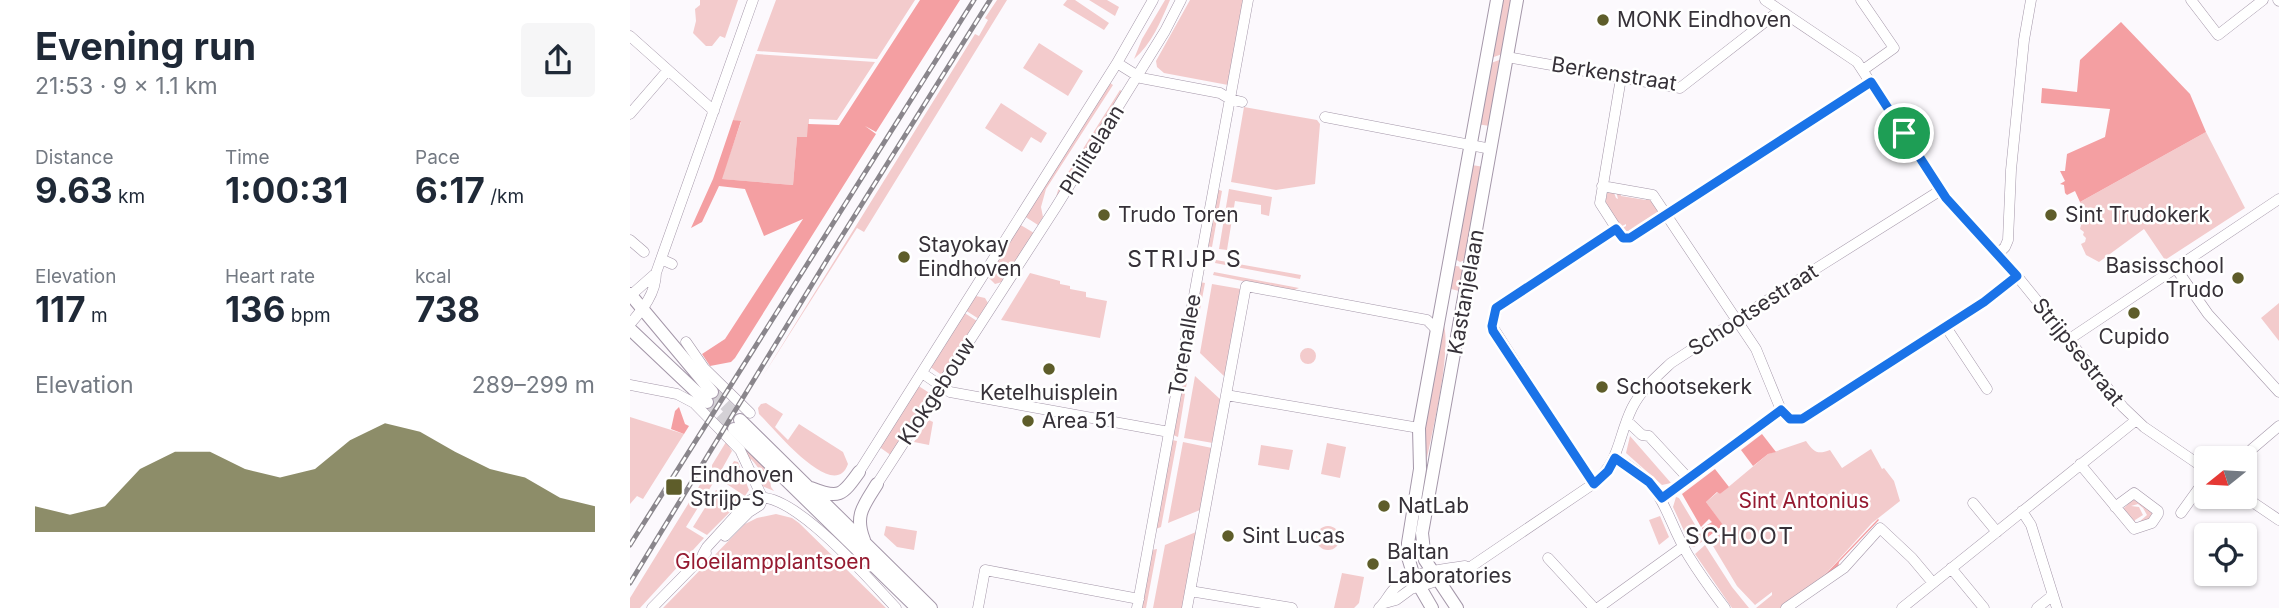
<!DOCTYPE html>
<html lang="en">
<head>
<meta charset="utf-8">
<style>
  body { margin:0; font-family:Inter,sans-serif; background:#f6f6f7; color:#1f2937; height:100vh; display:flex; flex-direction:column; font-size:26px; white-space:nowrap }
  * { box-sizing:border-box; margin:0 }
  p { font-size:23px; color:#747a83 }
  .icon { flex:none; width:38px; height:38px; fill:none; stroke:currentColor; stroke-width:2; stroke-linecap:round; stroke-linejoin:round }
  .map { position:relative; flex:1; overflow:hidden }
  .side { display:flex; flex-direction:column; background:#fff; width:630px }
  .side>* { flex:none }
  .needle { width:46px; rotate:252deg }
  .controls { position:absolute; left:1564px; top:446px; display:grid; gap:14px }
  .controls a { display:grid; place-items:center; width:63px; height:63px; border-radius:7px; background:#fff; box-shadow:0 2px 5px #0004; font-size:35px }
  .pin { position:absolute; display:grid; place-items:center; width:60px; height:60px; color:#fff; margin:-30px; border:4px solid #fff; border-radius:50%; box-shadow:0 2px 7px #0007 }
  .round { display:grid; place-items:center; flex:none; width:74px; height:74px; border-radius:7px; background:#f6f6f7 }
  .summary { display:flex; align-items:center; justify-content:space-between; height:119px; padding:0 35px }
  h1 { font-size:38px; font-weight:700; line-height:52px }
  .stats { display:grid; grid-template-columns:repeat(3,1fr); gap:10px; height:119px; padding:7px 35px }
  .stats div { display:grid; align-content:center }
  .stats b { font-size:35px; font-weight:700 }
  .stats small { font-size:19px; font-weight:400 }
  .stats p { font-size:19px }
  .chart { height:196px; padding:14px 35px }
  .chart p { display:flex; justify-content:space-between }
  .chart svg { width:100%; height:126px; margin-top:7px; fill:#5e5d2a; opacity:.7 }
  main { display:flex; flex:1; min-height:0 }
  .map>svg:first-child { display:block }
  .green { fill:#f3cbcc }
  .forest { fill:#f49fa2 }
  .lines { fill:none; stroke-linecap:round; stroke-linejoin:round }
  .major-tunnel { stroke:#d4d1d6; stroke-width:12; stroke-dasharray:12 6; stroke-linecap:butt }
  .minor-casing { stroke:#a497a9; stroke-width:11 }
  .major-casing { stroke:#a497a9; stroke-width:14 }
  .minor { stroke:#fff; stroke-width:10 }
  .major { stroke:#fff; stroke-width:12 }
  .rail-casing { stroke:#8a868c; stroke-width:5 }
  .rail { stroke:#fff; stroke-width:2.5; stroke-dasharray:8; stroke-linecap:butt }
  .route-casing { stroke:#fff; stroke-width:14 }
  .route { stroke:#1a73e8; stroke-width:9 }
  .poi-dot { fill:#5e5d2a; stroke:#fff; stroke-width:2.5 }
  .labels { text-anchor:middle; stroke-width:5; stroke-linejoin:round; paint-order:stroke }
  .poi-label { font-size:21px; fill:#363138; stroke:#fff; text-anchor:start }
  .street-label { font-size:21px; fill:#363138; stroke:#fff }
  .park-label { font-size:21px; fill:#951a30; stroke:#fff }
  .neighbourhood-label { font-size:23px; letter-spacing:2px; fill:#363138; stroke:#fff }
</style>
</head>
<body>
<main>
<section class="side">
<div class="summary"><div><h1>Evening run</h1><p>21:53 · 9 × 1.1 km</p></div><a class="round"><svg class="icon" aria-label="share" viewBox="0 0 24 24"><path d="M12 15V3M7 8l5-5 5 5M5 13v7h14v-7"/></svg></a></div>
<div class="stats">
<div><p>Distance</p><b>9.63<small> km</small></b></div>
<div><p>Time</p><b>1:00:31</b></div>
<div><p>Pace</p><b>6:17<small> /km</small></b></div>
</div>
<div class="stats">
<div><p>Elevation</p><b>117<small> m</small></b></div>
<div><p>Heart rate</p><b>136<small> bpm</small></b></div>
<div><p>kcal</p><b>738</b></div>
</div>
<div class="chart"><p><span>Elevation</span>289–299 m</p>
<svg viewBox="0 0 160 44" preserveAspectRatio="none"><path d="M0 44V35L10 38L20 35L30 22L40 16L50 16L60 22L70 25L80 22L90 12L100 6L110 9L120 16L130 22L140 25L150 32L160 35V44z"/></svg>
</div>
</section>
<div class="map">
<svg width="1649" height="608" viewBox="0 0 1649 608">
  <rect width="100%" height="100%" fill="#fcf9fd"/>
  <!-- green -->
  <path class="green" d="M70 0H108L95 38 90 36 82 46H76L63 33 66 21 65 9 70 5Z
    M146 0H285L247 59 127 51Z
    M367 0H377L234 232 227 228 131 379 345 34 349 36 358 20 355 18Z
    M437 0H445L479 23 474 30 433 5Z
    M459 0H477L489 7 485 16Z
    M535 0H540C531 21 521 45 504 59L512 39Z
    M560 0H613L598 85 534 73 527 67 526 61Z
    M869 0H885L875 53 861 58Z
    M409 43 453 71 438 96 393 68Z
    M126 54 245 62 207 120 179 119 178 138 167 137 163 185 91 179 111 122 103 120Z
    M872 59 860 126 846 124 861 63Z
    M480 83 483 85 416 189 411 207 413 217 408 225 394 216Z
    M490 90 493 92 426 197 429 187Z
    M371 103 417 133 411 143 401 137 392 152 355 128Z
    M614 107 687 120 690 124 685 184 646 190 601 182Z
    M1576 132 1615 208 1535 260 1514 229 1469 262 1456 255 1451 244 1455 242 1456 238 1453 235 1454 232 1450 229 1451 225 1448 223 1445 214 1453 210 1450 202Z
    M842 165 854 167 835 260 830 262 825 259Z
    M587 189 592 191 582 247 577 246Z
    M599 189 642 197 639 216 631 214V205L605 201 597 250 589 249Z
    M983 190 986 198 988 199 986 191 991 192V196L1016 200 1017 197C1024 199 1028 206 1028 213L996 233 991 229 996 226V224L990 227 975 204 977 193Z
    M389 224 404 233 372 282 365 284 357 276Z
    M586 260 671 275 670 279 585 263Z
    M821 265 837 268 833 292 817 288Z
    M584 272 669 288 662 291 583 275Z
    M400 273 430 281V284L440 286V289L456 292V297L477 301 470 338 371 320Z
    M570 282 575 283 563 346 560 342Z
    M582 284 611 289 596 378 570 353Z
    M346 296 355 298 358 303 349 319 335 310 342 298Z
    M1649 303V341L1631 318Z
    M333 312 347 321 313 376 299 366Z
    M813 322C823 348 801 437 795 468L791 443Z
    M670 356a8 8 0 1 1 16 0a8 8 0 1 1-16 0Z
    M555 366 559 369 548 437 543 435Z
    M565 376 591 400 583 443 554 438Z
    M287 385 301 394 262 456 248 446Z
    M136 403 153 414 145 427 158 440 169 424 213 452 218 464C204 504 143 427 129 414L128 408 131 404Z
    M0 417 54 434 13 499 7 496 0 504Z
    M299 420 303 422 299 445 284 442Z
    M1000 436 1041 483 1032 485 996 453Z
    M107 438 139 472 141 487 144 491 132 486C134 474 129 468 121 459L119 460Z
    M542 440 547 441 531 527 526 529Z
    M1176 441C1184 452 1187 455 1200 450L1212 468 1241 449 1252 469 1254 468 1264 481 1270 501 1242 523 1190 580 1150 608H1126L1142 595V592L1125 605 1107 586 1080 541 1096 530 1076 502 1088 492 1090 494 1138 454Z
    M96 442 102 451 88 476 82 472V465Z
    M553 442 582 448 570 510 538 523Z
    M697 443 716 447 710 478 691 474Z
    M631 445 663 450 659 470 628 465Z
    M104 461 108 462 119 490 115 496 92 481Z
    M76 475 85 480 56 527 74 538 10 608H0V598Z
    M86 490 104 501 109 495 114 498 77 535 63 527Z
    M1046 497 1049 498 1073 538V541L1064 547 1061 546 1043 507Z
    M1504 498 1523 512 1520 521 1508 523 1517 515 1513 508 1508 504 1501 506 1509 507 1513 515 1505 520V525L1493 509Z
    M146 514 162 518 169 523 256 608H33L115 524 127 518Z
    M1030 516 1039 537 1029 545 1019 520Z
    M256 526 287 531 284 550 267 547 254 535Z
    M686 538a12 12 0 1 1 24 0a12 12 0 1 1-24 0Z
    M566 532 553 608H523L535 545Z
    M1075 545 1102 587 1119 608H1102L1065 554Z
    M527 549 516 608H511L522 550Z
    M712 573 734 577 729 603 724 608H704Z"/>
  <!-- forest -->
  <path class="forest" d="M290 0H330L246 132 235 126 246 134 105 358 101 362 80 366 72 354 95 339 173 219 134 236 115 189 89 186 72 222 61 228 83 179 103 120 111 121 92 179 163 185 167 137H177L178 124 209 125Z
    M1491 22 1560 94 1576 132 1450 202 1445 191 1437 195 1435 193 1434 185 1430 184 1435 181 1430 171H1435L1437 154 1475 137 1480 109 1411 103 1412 88 1447 92 1450 60Z
    M49 407 55 424 59 426 54 434 41 429 45 411Z
    M1132 434 1146 452 1138 454 1123 466 1111 450Z
    M1085 469 1099 487 1090 494 1087 492 1076 502 1093 525 1078 537 1072 528 1082 522 1079 519 1071 527 1052 494Z
    M1248 519 1249 520 1209 562 1208 568 1190 580Z"/>
  <g class="lines">
    <!-- major-tunnel -->
    <path class="major-tunnel" d="M82 392 110 420
      M77 402 104 429"/>
    <defs>
      <path id="minor" d="M1135 0 1227 62 1316 198 1387 276 1493 407 1514 427 1577 470
        M1231 0 1264 48 1233 70
        M1561 0 1588 35 1633 0
        M1648 0 1649 1
        M0 36 84 111
        M877 57 1050 88 1149 11
        M487 63 511 78 590 93 600 99 612 102
        M991 78 970 203 990 234 995 239 1040 213 1242 82
        M0 114 38 70
        M695 117 861 149
        M972 186 1023 195 1126 349 1151 410C1158 419 1164 423 1175 418L1354 302 1387 276
        M0 240 14 252
        M1367 255 1375 247 1378 240 1381 170 1394 40 1401 0
        M31 259 42 264
        M1545 267 1578 314 1649 392
        M0 296 26 273
        M0 324C13 309 26 293 26 273L123 0
        M1316 327 1357 389
        M1438 340 1649 199
        M56 342 74 368 120 413
        M292 373 320 392 539 432
        M0 385 47 394 64 403 110 450 133 499
        M596 395 789 428
        M997 421 1012 435 1019 436 1058 478
        M985 458C1037 485 1032 511 1058 555 1069 573 1082 591 1095 608
        M1614 458 1622 449 1649 426
        M1450 464 1504 529 1522 523 1528 514V511L1504 493 1485 507
        M229 472 487 63 523 0
        M247 484 426 207 535 31 551 0
        M963 484 862 326 868 306 986 229
        M1032 497 1151 410
        M1615 497 1649 520
        M1343 503 1367 532
        M1392 511 1401 525 1427 608
        M1551 513 1577 477
        M95 536 119 512 130 505 132 500
        M73 554 77 547 119 501C153 477 243 584 266 608
        M918 558 964 608
        M1321 568 1354 608
        M560 591 662 608
        M755 603 766 600 781 589 820 577 842 566 963 484C991 460 987 439 1002 408 1011 390 1026 377 1041 363L1187 268 1311 190
        M22 608 76 553
        M348 608 355 570 509 599
        M507 608 618 0
        M557 608 616 286 797 320 807 330
        M749 608C756 602 759 593 766 587 783 572 813 569 835 566
        M968 608 1054 546
        M1156 608 1214 568 1250 528 1282 558 1303 583
        M1272 608 1505 421
        M1407 608 1423 595"/>
      <path id="major" d="M0 294 82 392
        M0 329 77 402
        M110 420 301 608
        M104 429 287 608
        M181 488C209 499 212 496 229 472
        M234 540C224 515 234 505 247 484
        M802 608 784 577 778 557V543L790 469 789 428 867 0
        M827 608 795 560 792 533 887 0"/>
    </defs>
    <!-- minor casing -->
    <use href="#minor" class="minor-casing"/>
    <!-- major casing -->
    <use href="#major" class="major-casing"/>
    <!-- minor -->
    <use href="#minor" class="minor"/>
    <!-- major -->
    <use href="#major" class="major"/>
    <defs>
      <path id="rail" d="M0 545 344 0
        M0 583 200 255 360 0"/>
    </defs>
    <!-- rail casing -->
    <use href="#rail" class="rail-casing"/>
    <!-- rail -->
    <use href="#rail" class="rail"/>
  </g>
  <g class="lines">
    <defs>
      <path id="route" d="M1241 82 1316 198 1387 276 1354 302 1172 419H1160L1151 410 1032 498 1019 482 985 458 978 471 964 484 863 331 862 326 866 308 986 229 993 238H1000Z"/>
    </defs>
    <!-- route casing -->
    <use href="#route" class="route-casing"/>
    <!-- route -->
    <use href="#route" class="route"/>
  </g>
  <!-- markers -->
  <g class="poi-dot">
    <circle cx="973" cy="20" r="7"/>
    <circle cx="474" cy="215" r="7"/>
    <circle cx="1421" cy="215" r="7"/>
    <circle cx="274" cy="257" r="7"/>
    <circle cx="1608" cy="278" r="7"/>
    <circle cx="1504" cy="313" r="7"/>
    <circle cx="419" cy="369" r="7"/>
    <circle cx="972" cy="387" r="7"/>
    <circle cx="398" cy="421" r="7"/>
    <rect x="35" y="478" width="18" height="18" rx="3.5"/>
    <circle cx="754" cy="506" r="7"/>
    <circle cx="598" cy="536" r="7"/>
    <circle cx="743" cy="564" r="7"/>
  </g>
  <g class="labels">
    <!-- poi labels -->
    <g class="poi-label">
      <text x="987" y="27">MONK Eindhoven</text>
      <text x="488" y="222">Trudo Toren</text>
      <text x="1435" y="222">Sint Trudokerk</text>
      <text x="288" y="252">Stayokay<tspan x="288" dy="24">Eindhoven</tspan></text>
      <text x="1594" y="273" text-anchor="end">Basisschool<tspan x="1594" dy="24">Trudo</tspan></text>
      <text x="1504" y="344" text-anchor="middle">Cupido</text>
      <text x="986" y="394">Schootsekerk</text>
      <text x="419" y="400" text-anchor="middle">Ketelhuisplein</text>
      <text x="412" y="428">Area 51</text>
      <text x="60" y="482">Eindhoven<tspan x="60" dy="24">Strijp-S</tspan></text>
      <text x="768" y="513">NatLab</text>
      <text x="612" y="543">Sint Lucas</text>
      <text x="757" y="559">Baltan<tspan x="757" dy="24">Laboratories</tspan></text>
    </g>
    <!-- street labels -->
    <g class="street-label">
      <text transform="translate(984 74) rotate(9)" y="7">Berkenstraat</text>
      <text transform="translate(462 150) rotate(-58)" y="7">Philitelaan</text>
      <text transform="translate(836 292) rotate(-80)" y="7">Kastanjelaan</text>
      <text transform="translate(1123 310) rotate(-33)" y="7">Schootsestraat</text>
      <text transform="translate(555 345) rotate(-80)" y="7">Torenallee</text>
      <text transform="translate(1448 352) rotate(51)" y="7">Strijpsestraat</text>
      <text transform="translate(307 391) rotate(-57)" y="7">Klokgebouw</text>
    </g>
    <!-- park labels -->
    <g class="park-label">
      <text x="1174" y="508">Sint Antonius</text>
      <text x="143" y="569">Gloeilampplantsoen</text>
    </g>
    <!-- neighbourhood labels -->
    <g class="neighbourhood-label">
      <text x="555" y="267">STRIJP S</text>
      <text x="1110" y="544">SCHOOT</text>
    </g>
  </g>
</svg>
<div class="controls">
<a><svg class="needle" viewBox="-14 -14 28 28"><path d="M0-13l5 13h-10z" fill="#e53935"/><path d="M0 13l5-13h-10z" fill="#747a83"/></svg></a>
<a><svg class="icon" aria-label="locate" viewBox="0 0 24 24"><circle cx="12" cy="12" r="6"/><path d="M12 2v4M12 18v4M2 12h4M18 12h4"/></svg></a>
</div>
<div class="pin" style="left:1274px;top:133px;background:#1e9e55"><svg class="icon" aria-label="arrive" viewBox="0 0 24 24"><path d="M6 21V4h12l-3 4 3 4H6"/></svg></div>
</div>
</main>
</body>
</html>
